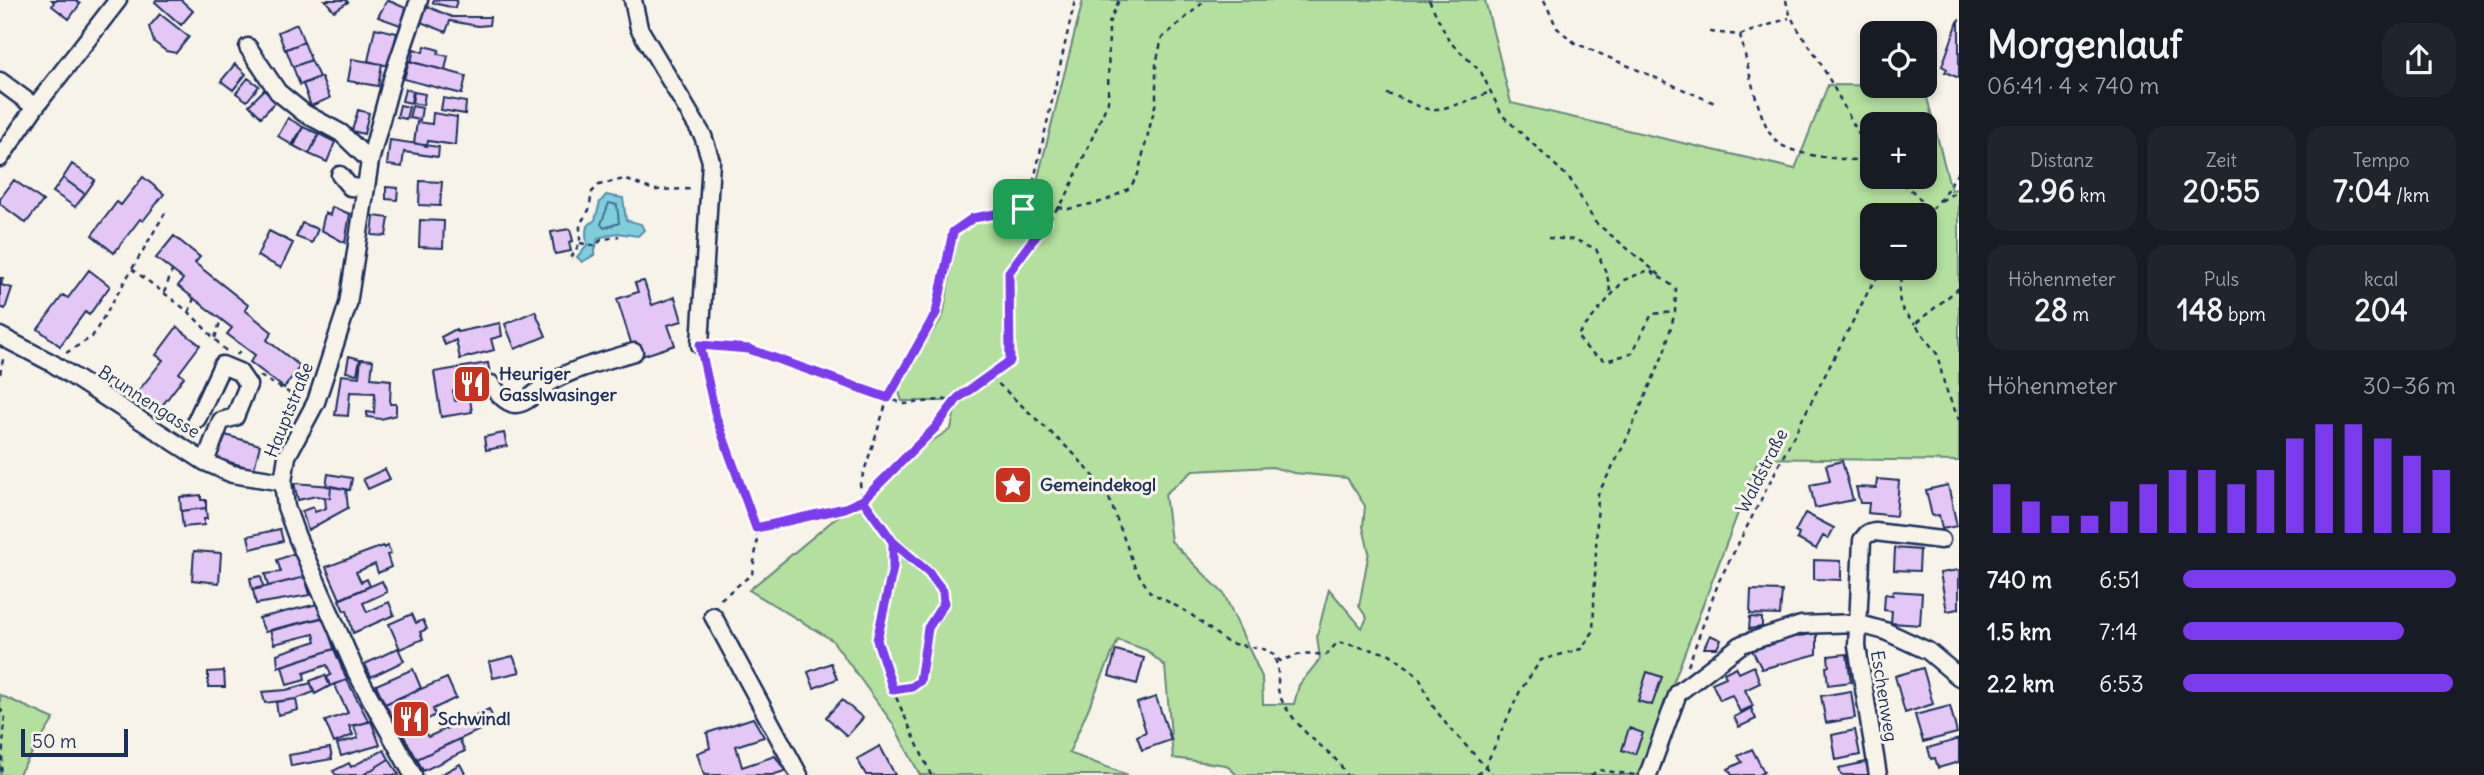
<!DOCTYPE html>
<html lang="de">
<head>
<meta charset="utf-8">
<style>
  body { margin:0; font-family:Delius,sans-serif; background:#20242c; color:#f1f3f6; height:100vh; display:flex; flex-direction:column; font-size:26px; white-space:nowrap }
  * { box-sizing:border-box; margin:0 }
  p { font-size:23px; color:#9ea1a6 }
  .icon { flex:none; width:38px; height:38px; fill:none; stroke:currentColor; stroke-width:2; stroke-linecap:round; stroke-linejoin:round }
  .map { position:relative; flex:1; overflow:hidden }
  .panel { display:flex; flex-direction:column; background:#171b24; width:525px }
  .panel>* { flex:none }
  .tools { position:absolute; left:1860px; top:21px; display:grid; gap:14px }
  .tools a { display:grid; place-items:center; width:77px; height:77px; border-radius:14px; background:#171b24; box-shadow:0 4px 10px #0003; font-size:35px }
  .scale { position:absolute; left:21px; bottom:18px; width:107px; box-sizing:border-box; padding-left:7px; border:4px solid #1b2f5e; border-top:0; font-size:19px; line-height:24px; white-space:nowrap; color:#1b2f5e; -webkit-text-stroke:5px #f7f3e8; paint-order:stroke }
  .pin { position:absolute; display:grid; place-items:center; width:60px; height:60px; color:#fff; margin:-30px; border-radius:14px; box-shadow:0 4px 10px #0006 }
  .round { display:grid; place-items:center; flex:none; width:74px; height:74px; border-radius:21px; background:#20242c }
  .summary { display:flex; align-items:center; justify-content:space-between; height:119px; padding:0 28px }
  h1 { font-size:38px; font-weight:700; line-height:52px }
  .stats { display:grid; grid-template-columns:repeat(3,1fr); gap:10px; height:119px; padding:7px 28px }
  .stats div { display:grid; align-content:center; border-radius:18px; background:#20242c; text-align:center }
  .stats b { font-size:30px; font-weight:700 }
  .stats small { font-size:19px; font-weight:400 }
  .stats p { font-size:19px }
  .chart { height:196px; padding:14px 28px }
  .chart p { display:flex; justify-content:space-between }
  .chart svg { width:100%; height:126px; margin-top:7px; stroke:#7c3aed; stroke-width:6 }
  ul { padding:0 28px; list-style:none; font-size:23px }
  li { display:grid; grid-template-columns:112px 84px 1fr; align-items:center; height:52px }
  li i { height:18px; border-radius:9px; background:#7c3aed }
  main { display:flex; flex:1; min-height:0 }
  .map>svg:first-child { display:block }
  .green { fill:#b3e09e; stroke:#67887e; stroke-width:2; fill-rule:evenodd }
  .water { fill:#7fcedc; stroke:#578eaa; stroke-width:2 }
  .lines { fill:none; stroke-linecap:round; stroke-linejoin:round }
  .shore { stroke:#436f90; stroke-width:2 }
  .building { fill:#e4c7f5; stroke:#1b2f5e; stroke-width:2 }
  .minor-casing { stroke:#1b2f5e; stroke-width:21 }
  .path { stroke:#1b2f5e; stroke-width:2.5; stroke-dasharray:5 5; stroke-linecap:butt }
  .minor { stroke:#f7f3e8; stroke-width:16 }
  .route-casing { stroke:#fff; stroke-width:14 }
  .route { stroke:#7c3aed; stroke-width:9 }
  .labels { text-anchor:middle; stroke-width:6; stroke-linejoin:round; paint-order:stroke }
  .poi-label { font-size:18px; font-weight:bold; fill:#1b2f5e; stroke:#f7f3e8; text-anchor:start }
  .street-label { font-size:18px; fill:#1b2f5e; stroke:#f7f3e8 }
</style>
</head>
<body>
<main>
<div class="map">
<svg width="1959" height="775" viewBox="0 0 1959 775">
  <rect width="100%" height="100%" fill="#f7f3e8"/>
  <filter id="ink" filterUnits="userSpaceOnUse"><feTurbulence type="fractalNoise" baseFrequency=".0143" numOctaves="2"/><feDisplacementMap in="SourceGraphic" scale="14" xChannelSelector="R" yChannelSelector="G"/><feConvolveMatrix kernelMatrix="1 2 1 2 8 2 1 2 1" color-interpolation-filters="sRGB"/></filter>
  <g filter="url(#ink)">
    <!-- green -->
    <path class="green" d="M1083 0H1485L1511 103 1795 169 1828 85 1924 86 1951 190 1959 189V461L1759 458 1638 775H1237L1226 765 1173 758 1165 666 1146 650 1118 640 1069 753 1128 775H920L893 724 832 640 749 590 919 449 951 429 957 401H902L897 386 943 316 958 232 977 220 1029 213ZM1872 124H1925V177H1872ZM1872 215H1925V268H1872ZM1272 467 1294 473 1347 478 1365 506 1363 527 1369 552 1359 606 1367 618 1362 628 1329 589 1317 636 1320 659 1299 685 1294 704H1263L1262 677 1224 594 1171 541 1165 494 1193 471Z
      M0 695 54 719 18 775H0Z"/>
    <!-- water -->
    <path class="water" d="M606 195 623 198 626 220 641 224 644 230 638 236 617 233 598 238 594 255 582 262 577 257 587 245C586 231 583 228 595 220L600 202Z"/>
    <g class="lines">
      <!-- shore -->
      <path class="shore" d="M609 203 617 205 619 223 604 228 601 224Z"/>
    </g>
    <!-- building -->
    <path class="building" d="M52 0H75L80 4 69 19 52 6 54 2Z
      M156 0H181L193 11 181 25 155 2Z
      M325 0H346L348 2 334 11Z
      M387 0 410 10 403 26 378 17Z
      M434 0H457L455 8 433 3Z
      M424 5 452 17H490L489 25 478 26 450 21 446 32 418 21Z
      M160 14 189 37 176 53 166 51 154 42 149 27Z
      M1959 19V78L1945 72 1947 69 1942 66Z
      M297 24 304 42 285 50 278 32Z
      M375 28 397 33 389 66 368 61Z
      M1872 40V64L1862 57Z
      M304 42 311 60 293 67 286 49Z
      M425 46 439 50 438 54 448 56 445 70 411 62 414 49 423 52Z
      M352 59 382 64 378 86 348 81Z
      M311 60 319 77 300 85 293 67Z
      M409 61 466 76 462 94 404 79Z
      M235 64 246 74 233 90 221 81Z
      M321 77 330 98 311 106 303 84Z
      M248 78 259 86 247 101 236 93Z
      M405 89 413 91 411 103 402 101Z
      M264 90 276 102 261 117 249 105Z
      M414 92 425 94 423 105 412 103Z
      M443 98 466 102 465 114 441 110Z
      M400 105 409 107 406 119 397 117Z
      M412 106 422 108 420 120 409 118Z
      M358 110 369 113 364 134 352 131Z
      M433 113 457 117 455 145 428 141 427 146 414 143 417 122 432 124Z
      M288 118 303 127 292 145 278 136Z
      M303 127 319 134 309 154 294 146Z
      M319 134 335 142 327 162 309 154Z
      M390 140 439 147 438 157 404 152 402 167 387 165Z
      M72 164 95 180 85 194 63 178Z
      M143 177 164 194 143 221 140 219 114 253 92 235 117 202 121 205Z
      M63 178 85 194 75 207 53 192Z
      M14 180 43 201 26 223 0 204V199Z
      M420 181 442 182 440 206 419 205Z
      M386 187 398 188 397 200 386 199Z
      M332 207 350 214 345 243 321 230 325 213 330 215Z
      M374 216 389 218 386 236 372 235Z
      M420 220 444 221 443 248 419 247Z
      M302 223 318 229 312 243 296 237Z
      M570 229 573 241 569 242 571 251 555 254 551 232Z
      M269 231 293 243 281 268 257 256Z
      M174 236 200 257 195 263 248 305 245 310 272 332 267 340 300 366 284 388 250 362 255 355 227 334 232 328 178 286 183 279 156 258Z
      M89 270 110 286 89 315 85 312 60 346 38 329 63 295 68 298Z
      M0 278H3L1 285 12 288 5 309 0 307Z
      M644 281 652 305 675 297 682 321 668 325 675 345 636 358 617 299 638 292 635 283Z
      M535 311 546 336 515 349 505 324Z
      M500 323 502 336 491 339 494 350 460 359 456 340 445 345 441 337 456 329 457 332Z
      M177 327 200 345 179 373 184 377 158 411 136 394 163 360 156 355Z
      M349 356 360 359 357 374 346 372Z
      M361 359 373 360 371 378 391 380 390 404H396V415L381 419 367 417V412L374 413 375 393 350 392 348 416 335 415 341 375 359 377Z
      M488 363 492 384 453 391 455 401 470 399 472 412 441 417 434 372Z
      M504 433 507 446 486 450 484 437Z
      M222 434 260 445 254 469 215 458Z
      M1842 461 1853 500 1815 508 1810 485 1830 481 1826 465Z
      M385 469 390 479 368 489 363 479Z
      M328 474 352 478 350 490 326 486Z
      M1877 479 1899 481 1896 516 1868 513 1869 503H1860L1856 487 1876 488Z
      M294 483 331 486 330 498 316 496 298 500Z
      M1948 485 1957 526 1942 529 1939 515 1932 516 1926 490Z
      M331 486 346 489 348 508 308 530 302 511 313 507 315 512 326 508 325 498H330Z
      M201 495V500H206V508L181 511 180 497Z
      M206 508 207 519H204V525L183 527 181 511Z
      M1805 513 1834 528 1828 539 1823 536 1816 549 1797 539 1799 534 1795 532Z
      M280 529 283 541 251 549 248 536Z
      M383 546 384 548 388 546 391 554 387 555 391 567 378 573 375 564 356 572 361 582 367 579 370 586 340 599 326 567Z
      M1895 548 1920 550 1919 571 1894 570Z
      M194 551 221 553 219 583 192 580Z
      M295 553 305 577 268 586 265 574 281 572 277 560Z
      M1814 560 1841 561V580L1814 579Z
      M1959 570V609L1947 611 1940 573Z
      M261 576 263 587 252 589 250 578Z
      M305 577 310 595 256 604 253 590Z
      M382 581 387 592 363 603 367 612 389 602 394 615 353 633 347 610 344 611 339 600Z
      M1751 590 1782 591 1780 615 1750 614Z
      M1893 591 1922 593 1920 625 1891 623 1892 611 1884 610 1885 594 1893 595Z
      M322 603 326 617 265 632 259 618Z
      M412 614 416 623 423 620 427 629 420 632 423 639 400 649 389 624Z
      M324 617 334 649 278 667 277 654 316 641 314 634 274 644 270 630Z
      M1750 617 1762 618V627L1749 629Z
      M1817 633V654L1762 669 1752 650 1779 640Z
      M1710 635 1721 640 1717 648H1704Z
      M398 648 404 661 371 677 365 664Z
      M334 649 347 680 330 686 327 677 331 675 327 665 304 673 305 680 287 685 282 666Z
      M1116 650 1144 658 1137 684 1109 676Z
      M1847 654 1851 682 1828 685 1826 667 1829 666 1828 656Z
      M513 656 520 672 493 678 489 662Z
      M831 663 837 679 814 688 808 672Z
      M1754 666 1760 683 1745 690 1753 706 1740 712 1732 695 1720 700 1712 683 1726 677 1724 673 1736 667 1739 673Z
      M1923 668 1933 704 1905 713 1895 676Z
      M413 669 421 688 385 704 376 685Z
      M224 671 225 687H208V672Z
      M1647 672 1662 677 1652 705 1638 701Z
      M325 675 330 686 315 694 310 681Z
      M447 678 456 698 433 709 435 715 420 724 428 737 489 709 495 723 417 759 385 704Z
      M347 680 369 722 349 726 353 735 334 743 325 721 348 713 334 684Z
      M311 683 314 692 296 699 265 703 262 692 286 690Z
      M1851 691 1855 718 1826 723 1821 696Z
      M1156 697 1171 740 1142 750 1137 736 1146 732 1137 703Z
      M296 699 298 710 278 715 276 702Z
      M842 700 863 718 847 736 826 717Z
      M1950 706 1957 733 1923 742 1915 715Z
      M1751 708 1756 719 1739 727 1734 717Z
      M753 718 764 737 736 746 742 767 775 756 785 771 772 775H704L697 753 710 748 707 733Z
      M371 721 380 745 341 756 337 744 358 738 354 726Z
      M1629 728 1643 733 1635 754 1622 750Z
      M1855 730 1860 755 1836 760 1832 735Z
      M459 739 465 751 423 771 417 759Z
      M1959 739V762L1938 768 1935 758 1931 759 1928 748Z
      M880 746 895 775H866L857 759Z
      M330 748 332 759 291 766 289 755Z
      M1752 749 1764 772 1759 775H1732L1728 769 1742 762 1738 756Z
      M384 750 389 759 363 775H336L333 771 349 763 351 767Z
      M389 759 399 775H363Z
      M1866 762 1869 775H1841L1839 768Z
      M460 764 466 775H440Z"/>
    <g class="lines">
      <defs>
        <path id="minor" d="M633 0 639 28 703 136 711 161 700 345
          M248 47 278 92 304 113 341 133 370 161
          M0 81 35 107
          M0 158 35 107 118 0
          M340 175 350 187 366 188
          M0 336 52 363 205 462 232 474 283 482
          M491 384C497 392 505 403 515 404 528 404 537 390 547 384 573 368 605 361 634 352
          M197 419 222 365 239 372 248 385 235 417 221 421 205 462
          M713 616 799 775
          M413 775 356 672 297 537 286 507 283 482 287 456 316 402 348 304 370 161 392 79 419 0
          M1648 775 1678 693 1742 644 1801 625 1856 623 1885 631 1928 651 1959 677
          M1878 775 1857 646 1862 540 1867 534 1875 532 1941 540"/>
      </defs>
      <!-- minor casing -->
      <use href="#minor" class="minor-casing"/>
      <!-- path -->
      <path class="path" d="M1429 0 1449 41 1481 72 1502 115 1570 179 1595 222 1662 277
        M1544 0 1557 28 1575 43 1717 104
        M1786 0C1790 23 1804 36 1816 56 1836 89 1851 123 1872 155
        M1710 32 1740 35 1789 18
        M1740 35C1747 59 1760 135 1781 145 1808 159 1843 158 1872 162
        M1387 94C1401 97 1411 104 1424 108 1439 114 1475 98 1490 92
        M1895 177 1917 195 1928 213
        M1941 201 1959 190
        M1028 206 1046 222
        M1058 207 1068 209 1105 201 1130 188 1138 174 1156 102V64L1162 38 1206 0
        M1925 216 1938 203 1959 171
        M1548 238 1576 240 1596 249 1607 275 1611 295
        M580 243 596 246 601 240 619 236
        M571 258 580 243V224L589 210 592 192 599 185 624 179 654 190 695 189
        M1904 268C1898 294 1894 305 1915 324
        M132 269 189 312 227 352
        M1959 288 1915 324 1937 354 1945 387 1959 420
        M164 293 172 271
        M189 312 194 298
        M215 338 221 319
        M713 346 749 349 905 404 959 398
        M66 353 92 337 165 213
        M237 355 243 346
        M703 358 716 417 756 528 757 544 752 574 721 599 719 604
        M0 374 4 355
        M260 376 298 398 301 395
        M991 377 1074 454 1106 490 1135 568 1150 592 1189 613 1228 643 1268 650 1280 661 1303 653 1326 655 1338 642 1390 654 1410 669 1419 677 1432 705 1447 725 1493 775
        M756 528 845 508 863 500 935 428 959 398 1011 361 1009 272 1066 197 1108 102 1109 23 1119 0
        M1275 659C1279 670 1278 677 1278 687 1278 699 1292 717 1300 726 1313 743 1337 754 1346 775
        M1688 666 1719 581 1871 286 1884 268
        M893 690 912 687 920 681 928 628 944 603 941 585 893 542
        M0 708 5 717 1 775
        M931 775 887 677 877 640 893 568V542L863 500 860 484 888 398 936 313 953 232 973 218 1023 210 1028 206 1075 0
        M1477 775 1486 765 1520 691 1541 660 1581 649 1593 632 1598 494 1625 443 1664 353 1675 312 1676 288 1649 270 1624 280 1577 336 1590 352 1606 361 1632 353 1652 314 1675 312
        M1591 775 1599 770 1635 775"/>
      <!-- minor -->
      <use href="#minor" class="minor"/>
    </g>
  </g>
  <g class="lines" filter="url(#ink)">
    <defs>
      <path id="route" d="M1023 209 973 218 953 232 936 313 888 398 749 349 700 345 716 417 756 528 845 508 863 500 893 542V568L877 640 893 690 912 687 920 681 928 628 944 603 943 591 929 573 893 542 863 500 935 428 958 398 1010 361 1009 272 1046 222 1028 206 1023 209"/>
    </defs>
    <!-- route casing -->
    <use href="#route" class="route-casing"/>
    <!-- route -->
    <use href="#route" class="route"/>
  </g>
  <!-- icons -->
  <defs>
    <symbol id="restaurant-square" viewBox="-11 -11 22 22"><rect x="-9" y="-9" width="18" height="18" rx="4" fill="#c8321e" stroke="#f7f3e8"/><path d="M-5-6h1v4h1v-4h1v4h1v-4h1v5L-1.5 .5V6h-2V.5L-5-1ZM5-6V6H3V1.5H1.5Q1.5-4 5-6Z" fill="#fff"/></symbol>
    <symbol id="sight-square" viewBox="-11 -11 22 22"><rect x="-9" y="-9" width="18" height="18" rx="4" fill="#c8321e" stroke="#f7f3e8"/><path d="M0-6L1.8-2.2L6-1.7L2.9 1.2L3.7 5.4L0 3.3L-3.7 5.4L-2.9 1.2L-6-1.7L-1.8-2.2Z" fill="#fff"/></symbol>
  </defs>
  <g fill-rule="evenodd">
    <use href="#restaurant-square" x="450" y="362" width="44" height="44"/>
    <use href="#sight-square" x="991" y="463" width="44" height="44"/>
    <use href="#restaurant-square" x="389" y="697" width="44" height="44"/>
  </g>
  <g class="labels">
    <!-- poi labels -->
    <g class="poi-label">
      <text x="499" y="380">Heuriger<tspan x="499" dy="21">Gasslwasinger</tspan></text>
      <text x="1040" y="491">Gemeindekogl</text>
      <text x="438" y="725">Schwindl</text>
    </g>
    <!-- street labels -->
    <g class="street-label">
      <text transform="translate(149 402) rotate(33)" y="6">Brunnengasse</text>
      <text transform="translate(289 410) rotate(-68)" y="6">Hauptstraße</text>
      <text transform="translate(1762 471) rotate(-63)" y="6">Waldstraße</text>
      <text transform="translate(1884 696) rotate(81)" y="6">Eschenweg</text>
    </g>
  </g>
</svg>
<div class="tools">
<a><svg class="icon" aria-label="locate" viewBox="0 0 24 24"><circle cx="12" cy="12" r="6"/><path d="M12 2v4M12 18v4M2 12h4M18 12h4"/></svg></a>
<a>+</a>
<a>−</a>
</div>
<div class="scale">50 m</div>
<div class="pin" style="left:1023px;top:209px;background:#1e9e55"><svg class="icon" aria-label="arrive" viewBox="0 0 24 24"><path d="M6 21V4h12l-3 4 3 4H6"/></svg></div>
</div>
<section class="panel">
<div class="summary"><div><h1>Morgenlauf</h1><p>06:41 · 4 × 740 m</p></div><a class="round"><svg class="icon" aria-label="share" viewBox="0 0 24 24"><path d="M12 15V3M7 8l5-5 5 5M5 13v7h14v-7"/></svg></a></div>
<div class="stats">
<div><p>Distanz</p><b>2.96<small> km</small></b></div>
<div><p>Zeit</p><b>20:55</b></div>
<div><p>Tempo</p><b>7:04<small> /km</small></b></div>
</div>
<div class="stats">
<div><p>Höhenmeter</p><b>28<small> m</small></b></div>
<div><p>Puls</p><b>148<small> bpm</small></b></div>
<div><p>kcal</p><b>204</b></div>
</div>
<div class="chart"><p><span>Höhenmeter</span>30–36 m</p>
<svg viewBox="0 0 160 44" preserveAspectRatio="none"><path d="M5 44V27M15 44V33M25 44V38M35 44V38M45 44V33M55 44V27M65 44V22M75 44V22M85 44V27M95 44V22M105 44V11M115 44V6M125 44V6M135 44V11M145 44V17M155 44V22"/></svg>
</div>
<ul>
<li><b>740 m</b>6:51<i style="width:100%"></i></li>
<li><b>1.5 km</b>7:14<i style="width:81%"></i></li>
<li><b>2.2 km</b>6:53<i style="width:99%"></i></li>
</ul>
</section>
</main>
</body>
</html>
